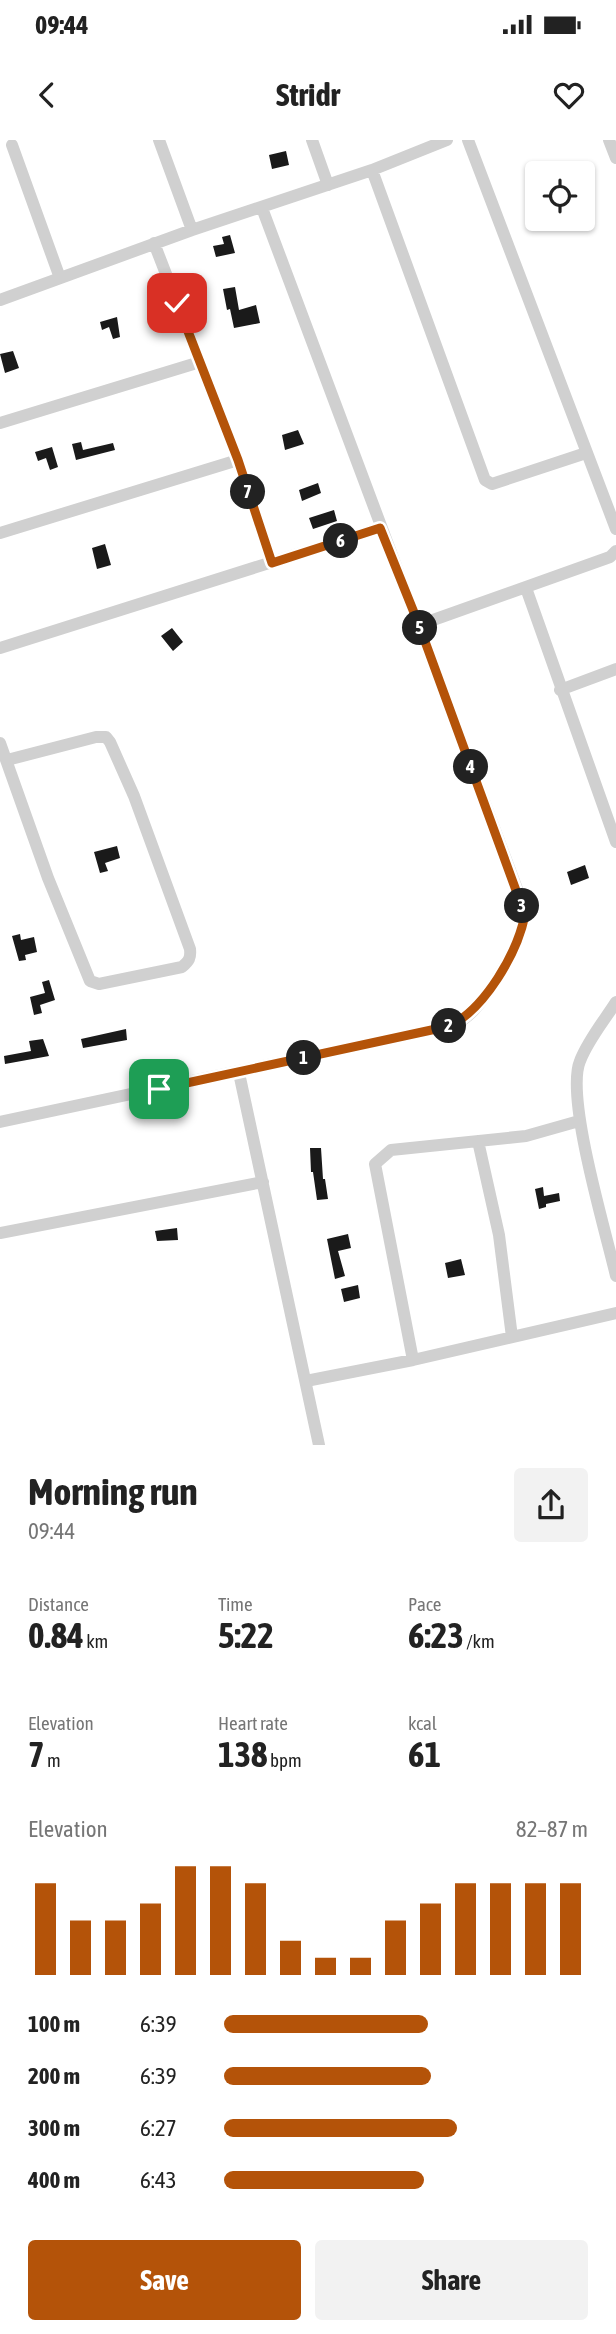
<!DOCTYPE html>
<html lang="en">
<head>
<meta charset="utf-8">
<style>
  body { margin:0; font-family:"Asap Condensed",sans-serif; background:#f2f2f2; color:#222; height:100vh; display:flex; flex-direction:column; font-size:26px; white-space:nowrap }
  * { box-sizing:border-box; margin:0 }
  p { font-size:23px; color:#767676 }
  .icon { flex:none; width:38px; height:38px; fill:none; stroke:currentColor; stroke-width:2; stroke-linecap:round; stroke-linejoin:round }
  .map { position:relative; height:1305px; overflow:hidden }
  .side { display:flex; flex-direction:column; background:#fff; flex:1 }
  .side>* { flex:none }
  .buttons { position:absolute; left:525px; top:21px; display:grid; gap:14px }
  .buttons a { display:grid; place-items:center; width:70px; height:70px; border-radius:7px; background:#fff; box-shadow:0 2px 5px #0004; font-size:35px }
  .pin { position:absolute; display:grid; place-items:center; width:60px; height:60px; color:#fff; margin:-30px; border-radius:14px; box-shadow:0 4px 10px #0006 }
  .km { position:absolute; width:35px; height:35px; margin:-18px; border-radius:50%; background:#222; color:#fff; font-size:19px; line-height:35px; text-align:center }
  .round { display:grid; place-items:center; flex:none; width:74px; height:74px; border-radius:7px; background:#f2f2f2 }
  .head { display:flex; align-items:center; justify-content:space-between; height:119px; padding:0 28px }
  h1 { font-size:38px; font-weight:700; line-height:52px }
  .metrics { display:grid; grid-template-columns:repeat(3,1fr); gap:10px; height:119px; padding:7px 28px }
  .metrics div { display:grid; align-content:center }
  .metrics b { font-size:35px; font-weight:700 }
  .metrics small { font-size:19px; font-weight:400 }
  .metrics p { font-size:19px }
  .chart { height:196px; padding:14px 28px }
  .chart p { display:flex; justify-content:space-between }
  .chart svg { width:100%; height:126px; margin-top:7px; stroke:#b45309; stroke-width:6 }
  .action { display:flex; gap:14px; margin-top:auto; padding:14px 28px }
  .action a { flex:1; height:80px; border-radius:7px; background:#b45309; color:#fff; font-size:28px; font-weight:700; line-height:80px; text-align:center }
  .action a+a { background:#f2f2f2; color:#222 }
  ul { padding:0 28px; list-style:none; font-size:23px }
  li { display:grid; grid-template-columns:112px 84px 1fr; align-items:center; height:52px }
  li i { height:18px; border-radius:9px; background:#b45309 }
  .status { display:flex; justify-content:space-between; align-items:center; height:49px; padding:0 35px; background:#fff; direction:ltr }
  .status svg { height:19px; fill:currentColor }
  header { display:flex; justify-content:space-between; align-items:center; height:91px; padding:0 28px; background:#fff; font-size:32px; font-weight:700 }
  .map>svg:first-child { display:block }
  .building { fill:#1a1a1a }
  .lines { fill:none; stroke-linecap:round; stroke-linejoin:round }
  .minor { stroke:#d0d0d0; stroke-width:12 }
  .route-casing { stroke:#fff; stroke-width:14 }
  .route { stroke:#b45309; stroke-width:9 }
</style>
</head>
<body>
<div class="status"><b>09:44</b><svg viewBox="0 0 49 12"><path d="M0 12V9h3v3zM5 12V6h3v6zM10 12V3h3v9zM15 12V0h3v12zM26 1h20v11H26zM47 4h2v5h-2z"/></svg></div>
<header><svg class="icon" aria-label="back" viewBox="0 0 24 24"><path d="M15 5l-7 7 7 7"/></svg>Stridr<svg class="icon" aria-label="heart" viewBox="0 0 24 24"><path d="M12 20l-8-8c-3-5 5-10 8-4 3-6 11-1 8 4z"/></svg></header>
<div class="map">
<svg width="616" height="1305" viewBox="0 0 616 1305">
  <rect width="100%" height="100%" fill="#fff"/>
  <!-- building -->
  <path class="building" d="M286 11 289 25 272 29 269 15Z
    M230 95 235 113 216 117 213 106 224 104 222 97Z
    M235 147 239 170 256 165 260 183 234 188 230 169 227 170 223 149Z
    M117 177 120 197 113 199 109 187 102 190 100 182Z
    M13 211 19 228 5 233 0 214Z
    M298 290 304 304 285 310 282 295Z
    M81 302 83 310 113 303 115 310 76 320 72 304Z
    M52 307 58 327 50 330 46 318 38 321 35 312Z
    M318 343 321 353 302 361 299 350Z
    M334 370 337 381 313 389 309 378Z
    M105 404 111 425 97 429 92 408Z
    M172 488 183 502 173 511 161 496Z
    M117 706 120 718 105 723 108 731 100 733 94 712Z
    M585 725 589 738 571 745 567 732Z
    M20 794 21 800 34 797 37 812 25 815 26 820 19 821 12 796Z
    M49 840 55 860 40 865 42 873 34 875 30 857 45 853 42 842Z
    M126 889 127 900 83 908 81 899Z
    M43 899 49 916 5 924 4 916 31 911 29 901Z
    M310 1008H321L323 1039H325L328 1059 317 1060 313 1032H311Z
    M543 1047 544 1056 559 1053 560 1061 546 1064V1067L539 1069 535 1049Z
    M177 1088 178 1100 157 1101 155 1091Z
    M348 1094 351 1108 338 1111 345 1136 335 1139 327 1099Z
    M461 1119 465 1135 448 1138 445 1123Z
    M358 1145 360 1158 344 1162 341 1149Z"/>
  <g class="lines">
    <!-- minor -->
    <path class="minor" d="M159 0 192 90
      M312 0 328 45
      M468 0 616 389
      M609 0 616 18
      M12 5 60 138
      M372 30 485 340 492 344 586 313
      M154 103 238 320 272 423
      M0 160 192 90 372 30 447 0
      M0 283 200 222
      M0 393 238 320
      M526 448 616 702
      M419 485 610 417 616 411
      M0 508 380 388
      M560 550 616 529
      M0 603 48 738 90 841 99 844 182 827C189 821 191 818 190 809L134 656 110 602 106 597H96L7 620
      M616 862C604 881 588 900 580 921 565 957 606 1092 616 1136
      M239 933 319 1305
      M0 982 450 886C455 884 461 882 465 878 484 865 522 801 524 779 525 772 521 764 520 757L262 68
      M478 1001 499 1095 512 1197
      M0 1093 263 1042
      M413 1220 375 1024 391 1010 526 996 579 981
      M306 1241 413 1220 616 1173"/>
  </g>
  <g class="lines">
    <defs>
      <path id="route" d="M159 949 450 886C485 868 517 814 525 775L419 485 380 388 272 423 238 320 177 163"/>
    </defs>
    <!-- route casing -->
    <use href="#route" class="route-casing"/>
    <!-- route -->
    <use href="#route" class="route"/>
  </g>
</svg>
<div class="buttons">
<a><svg class="icon" aria-label="locate" viewBox="0 0 24 24"><circle cx="12" cy="12" r="6"/><path d="M12 2v4M12 18v4M2 12h4M18 12h4"/></svg></a>
</div>
<div class="pin" style="left:159px;top:949px;background:#1e9e55"><svg class="icon" aria-label="arrive" viewBox="0 0 24 24"><path d="M6 21V4h12l-3 4 3 4H6"/></svg></div>
<div class="pin" style="left:177px;top:163px;background:#d93025"><svg class="icon" aria-label="check" viewBox="0 0 24 24"><path d="M5 12l5 5 9-10"/></svg></div>
<b class="km" style="left:304px;top:918px">1</b>
<b class="km" style="left:449px;top:886px">2</b>
<b class="km" style="left:522px;top:766px">3</b>
<b class="km" style="left:471px;top:627px">4</b>
<b class="km" style="left:420px;top:488px">5</b>
<b class="km" style="left:341px;top:401px">6</b>
<b class="km" style="left:248px;top:352px">7</b>
</div>
<section class="side">
<div class="head"><div><h1>Morning run</h1><p>09:44</p></div><a class="round"><svg class="icon" aria-label="share" viewBox="0 0 24 24"><path d="M12 15V3M7 8l5-5 5 5M5 13v7h14v-7"/></svg></a></div>
<div class="metrics">
<div><p>Distance</p><b>0.84<small> km</small></b></div>
<div><p>Time</p><b>5:22</b></div>
<div><p>Pace</p><b>6:23<small> /km</small></b></div>
</div>
<div class="metrics">
<div><p>Elevation</p><b>7<small> m</small></b></div>
<div><p>Heart rate</p><b>138<small> bpm</small></b></div>
<div><p>kcal</p><b>61</b></div>
</div>
<div class="chart"><p><span>Elevation</span>82–87 m</p>
<svg viewBox="0 0 160 44" preserveAspectRatio="none"><path d="M5 44V12M15 44V25M25 44V25M35 44V19M45 44V6M55 44V6M65 44V12M75 44V32M85 44V38M95 44V38M105 44V25M115 44V19M125 44V12M135 44V12M145 44V12M155 44V12"/></svg>
</div>
<ul>
<li><b>100 m</b>6:39<i style="width:56%"></i></li>
<li><b>200 m</b>6:39<i style="width:57%"></i></li>
<li><b>300 m</b>6:27<i style="width:64%"></i></li>
<li><b>400 m</b>6:43<i style="width:55%"></i></li>
</ul>
<div class="action"><a>Save</a><a>Share</a></div>
</section>
</body>
</html>
